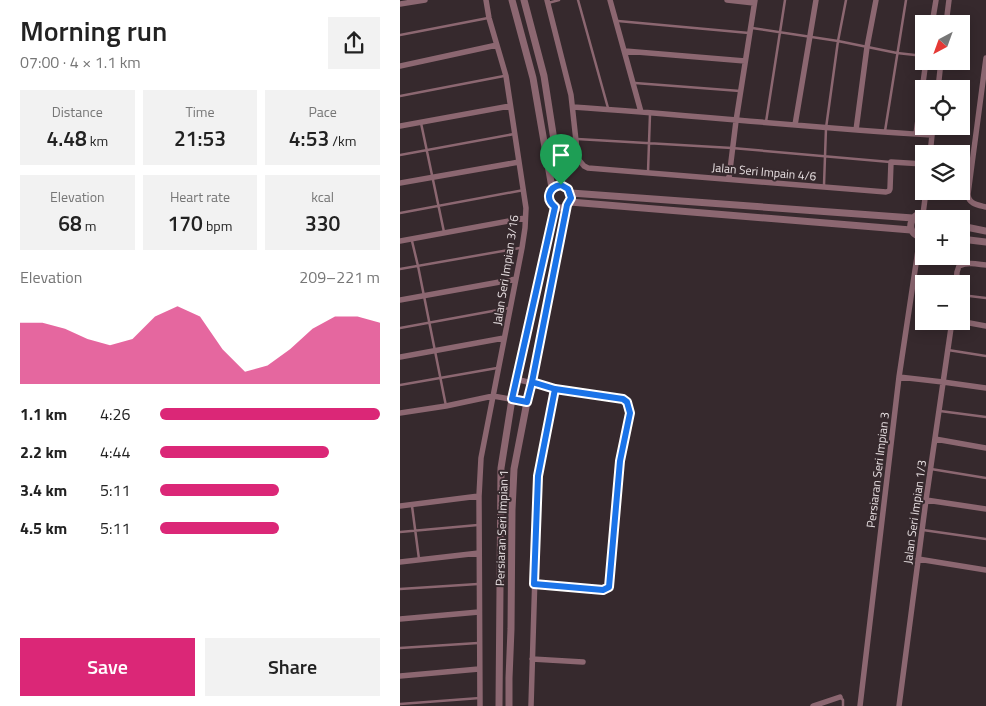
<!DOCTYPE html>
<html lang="en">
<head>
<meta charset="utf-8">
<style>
  body { margin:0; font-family:"Titillium Web",sans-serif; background:#f2f2f2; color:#222; height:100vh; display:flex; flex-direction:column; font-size:19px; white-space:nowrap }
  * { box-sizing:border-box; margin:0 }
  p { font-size:16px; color:#767676 }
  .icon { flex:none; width:28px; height:28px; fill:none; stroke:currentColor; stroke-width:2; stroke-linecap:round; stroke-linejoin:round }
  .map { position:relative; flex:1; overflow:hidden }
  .drawer { display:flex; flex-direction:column; background:#fff; width:400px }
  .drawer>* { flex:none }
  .needle { width:32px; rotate:221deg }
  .fabs { position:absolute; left:515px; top:15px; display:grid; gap:10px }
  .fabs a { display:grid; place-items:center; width:55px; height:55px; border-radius:0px; background:#fff; box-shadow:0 2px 12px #0003; font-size:25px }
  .pin { position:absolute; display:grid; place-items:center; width:42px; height:42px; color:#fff; margin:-51px -21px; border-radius:50% 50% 50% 0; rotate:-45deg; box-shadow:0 0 5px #0007 }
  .pin .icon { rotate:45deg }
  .round { display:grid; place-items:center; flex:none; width:52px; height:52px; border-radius:0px; background:#f2f2f2 }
  .head { display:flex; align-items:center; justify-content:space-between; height:85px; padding:0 20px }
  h1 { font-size:28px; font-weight:600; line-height:38px }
  .figures { display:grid; grid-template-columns:repeat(3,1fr); gap:8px; height:85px; padding:5px 20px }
  .figures div { display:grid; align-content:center; border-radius:0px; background:#f2f2f2; text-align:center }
  .figures b { font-size:21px; font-weight:600 }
  .figures small { font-size:14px; font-weight:400 }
  .figures p { font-size:14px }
  .chart { height:140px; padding:10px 20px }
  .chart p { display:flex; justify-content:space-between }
  .chart svg { width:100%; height:90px; margin-top:5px; fill:#db2777; opacity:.7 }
  .cta { display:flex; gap:10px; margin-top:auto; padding:10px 20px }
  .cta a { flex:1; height:58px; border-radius:0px; background:#db2777; color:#fff; font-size:20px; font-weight:600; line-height:58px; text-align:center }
  .cta a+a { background:#f2f2f2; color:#222 }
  ul { padding:0 20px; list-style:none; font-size:16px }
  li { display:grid; grid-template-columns:80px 60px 1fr; align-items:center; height:38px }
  li i { height:12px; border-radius:6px; background:#db2777 }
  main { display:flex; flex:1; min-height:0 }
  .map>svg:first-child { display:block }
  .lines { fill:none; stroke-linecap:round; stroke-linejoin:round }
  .service { stroke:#8c6771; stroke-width:2.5 }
  .minor { stroke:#8c6771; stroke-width:5.5 }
  .tertiary { stroke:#8c6771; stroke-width:7 }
  .route-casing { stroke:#fff; stroke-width:10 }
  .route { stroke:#1a73e8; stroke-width:6 }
  .labels { text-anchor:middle; stroke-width:4; stroke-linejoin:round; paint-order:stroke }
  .street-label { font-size:12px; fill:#e7dfe1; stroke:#36292d }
</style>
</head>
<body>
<main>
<section class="drawer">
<div class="head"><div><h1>Morning run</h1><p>07:00 · 4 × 1.1 km</p></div><a class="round"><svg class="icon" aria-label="share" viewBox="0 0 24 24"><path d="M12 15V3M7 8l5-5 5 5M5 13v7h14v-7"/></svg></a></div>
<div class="figures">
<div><p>Distance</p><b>4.48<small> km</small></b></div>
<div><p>Time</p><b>21:53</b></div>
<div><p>Pace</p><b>4:53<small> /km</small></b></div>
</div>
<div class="figures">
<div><p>Elevation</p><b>68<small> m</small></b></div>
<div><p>Heart rate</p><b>170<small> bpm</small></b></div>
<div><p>kcal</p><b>330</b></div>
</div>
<div class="chart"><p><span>Elevation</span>209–221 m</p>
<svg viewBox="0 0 160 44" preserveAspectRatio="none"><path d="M0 44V14L10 14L20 17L30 22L40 25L50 22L60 11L70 6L80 11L90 27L100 38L110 35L120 27L130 17L140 11L150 11L160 14V44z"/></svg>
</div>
<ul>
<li><b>1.1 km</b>4:26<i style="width:100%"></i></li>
<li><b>2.2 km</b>4:44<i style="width:77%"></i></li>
<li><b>3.4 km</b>5:11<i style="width:54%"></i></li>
<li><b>4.5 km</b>5:11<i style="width:54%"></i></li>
</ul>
<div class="cta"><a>Save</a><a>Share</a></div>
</section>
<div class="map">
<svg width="586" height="706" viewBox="0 0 586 706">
  <rect width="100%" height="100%" fill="#36292d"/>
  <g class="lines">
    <!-- service -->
    <path class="service" d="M178 0 208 108
      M148 3 159 0
      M218 21 349 33
      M352 28 438 41 497 53 524 56
      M0 35 88 18
      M235 83 340 91
      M0 96 104 76
      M366 122 385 0
      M21 123 44 232
      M485 131 506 0
      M177 139 332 148 490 162
      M0 155 114 134
      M248 172 250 114
      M424 185 426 128 438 41 446 0
      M0 213 124 190
      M12 241 18 266 46 406
      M0 269 120 248
      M561 295 586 298
      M0 328 109 308
      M548 350 586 356
      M0 385 97 368
      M540 411 586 417
      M531 469 586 478
      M12 506 19 559
      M523 530 586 539
      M0 532 78 525
      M0 589 78 584
      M0 648 78 643
      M441 698 443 700V706
      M0 704 80 698"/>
    <!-- minor -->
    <path class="minor" d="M147 0 171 95 178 159 184 166 188 168 486 192 489 191 490 189 491 162 524 164
      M210 0 241 112
      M327 0 354 3
      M0 4 25 0
      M532 24 536 0
      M546 24 549 0
      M225 51 345 61
      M586 58 568 194C568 204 578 205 586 207
      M0 66 97 45
      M538 89 541 61
      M173 107C293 115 412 128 532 135
      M395 125 416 0
      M0 126 110 106
      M456 130 467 47 476 0
      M516 134 526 61
      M530 154 533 126
      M329 178 336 121 355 0
      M0 183 119 162
      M523 214 526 191
      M0 241 125 218
      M556 284 557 272 559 266C569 262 576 264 586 265
      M0 300 116 279
      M559 321 586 326
      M0 357 104 338
      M499 377 543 382 586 388
      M116 379 155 389 223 399 227 402 230 413 220 461 209 587 203 590 134 584
      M0 413 46 406 93 396 127 402
      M535 439 586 448
      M526 500 586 509
      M0 506 79 496
      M518 559 586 570
      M0 562 79 553
      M0 619 79 612
      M132 659 183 662
      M0 676 79 669
      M80 706 79 496 81 458 122 248 125 228 126 208 106 76 89 18 86 0
      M131 706 138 476 155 389
      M413 706 440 697
      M460 706 499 377 520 237
      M499 706 526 500 552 321"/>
    <!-- tertiary -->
    <path class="tertiary" d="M112 0 133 78 152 188
      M124 0 144 76 161 185
      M149 197a11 11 0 1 1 22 0a11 11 0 1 1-22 0Z
      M171 193 513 218
      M170 202 511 230
      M561 226 586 231
      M524 237C499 236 514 201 532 219
      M561 239 586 242
      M99 706 101 468 112 399 155 207
      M109 706V678L111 629 112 510 114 469 127 402 132 382 167 205"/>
  </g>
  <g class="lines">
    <defs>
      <path id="route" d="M161 185C148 187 145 199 155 207L112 399 127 402 132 382 155 389 223 399 227 402 230 413 220 461 209 587 203 590 134 584 138 476 155 389 132 382 167 205 171 198 168 189 161 185"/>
    </defs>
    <!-- route casing -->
    <use href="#route" class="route-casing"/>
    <!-- route -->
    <use href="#route" class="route"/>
  </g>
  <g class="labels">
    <!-- street labels -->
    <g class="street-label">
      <text transform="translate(364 172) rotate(5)" y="4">Jalan Seri Impain 4/6</text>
      <text transform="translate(106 270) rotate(-81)" y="4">Jalan Seri Impian 3/16</text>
      <text transform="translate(478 470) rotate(-83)" y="4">Persiaran Seri Impian 3</text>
      <text transform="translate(515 512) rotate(-82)" y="4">Jalan Seri Impian 1/3</text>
      <text transform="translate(102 528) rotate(-88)" y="4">Persiaran Seri Impian 1</text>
    </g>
  </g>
</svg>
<div class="fabs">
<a><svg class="needle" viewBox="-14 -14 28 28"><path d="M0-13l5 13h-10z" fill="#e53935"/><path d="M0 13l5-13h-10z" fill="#767676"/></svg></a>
<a><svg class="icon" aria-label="locate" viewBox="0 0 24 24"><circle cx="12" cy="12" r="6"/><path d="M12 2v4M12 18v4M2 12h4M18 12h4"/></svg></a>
<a><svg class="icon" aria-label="layers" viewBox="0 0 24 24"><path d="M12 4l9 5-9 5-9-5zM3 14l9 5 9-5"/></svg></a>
<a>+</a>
<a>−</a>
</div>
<div class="pin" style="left:161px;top:185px;background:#1e9e55"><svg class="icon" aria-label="arrive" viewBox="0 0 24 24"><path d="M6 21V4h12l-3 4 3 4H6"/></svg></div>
</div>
</main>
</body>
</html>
